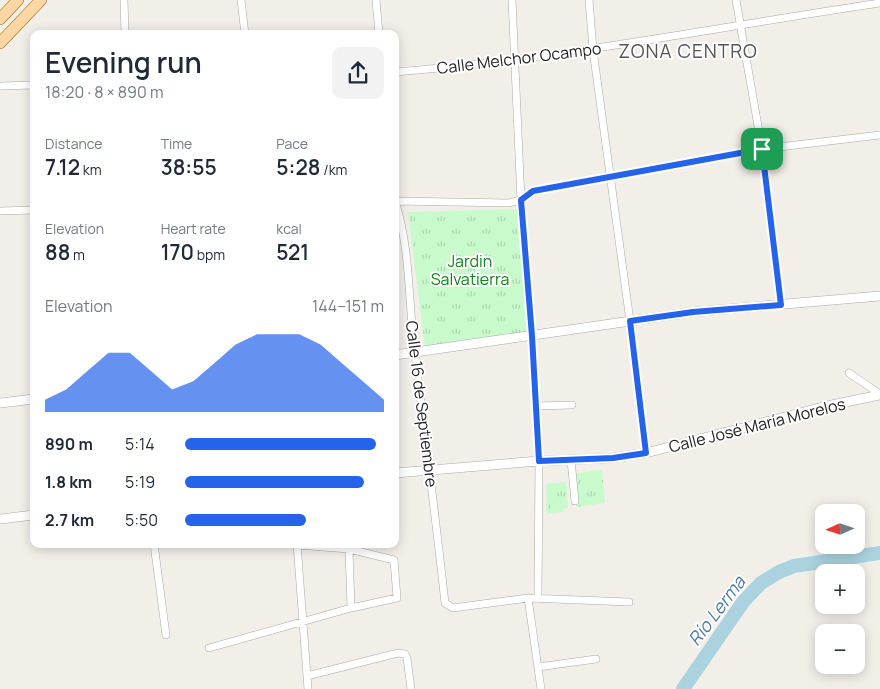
<!DOCTYPE html>
<html lang="en">
<head>
<meta charset="utf-8">
<style>
  body { margin:0; font-family:Manrope,sans-serif; background:#f2f2f3; color:#1f2937; height:100vh; display:flex; flex-direction:column; font-size:19px; white-space:nowrap }
  * { box-sizing:border-box; margin:0 }
  p { font-size:16px; color:#747a83 }
  .icon { flex:none; width:28px; height:28px; fill:none; stroke:currentColor; stroke-width:2; stroke-linecap:round; stroke-linejoin:round }
  .map { position:relative; flex:1; overflow:hidden }
  .details { position:absolute; left:30px; top:30px; width:369px; height:518px; display:flex; flex-direction:column; background:#fff; border-radius:10px; box-shadow:0 2px 12px #0003 }
  .details>* { flex:none }
  .needle { width:32px; rotate:267deg }
  .controls { position:absolute; left:815px; top:504px; display:grid; gap:10px }
  .controls a { display:grid; place-items:center; width:50px; height:50px; border-radius:10px; background:#fff; box-shadow:0 2px 12px #0003; font-size:25px }
  .pin { position:absolute; display:grid; place-items:center; width:42px; height:42px; color:#fff; margin:-21px; border-radius:10px; box-shadow:0 2px 8px #0006 }
  .round { display:grid; place-items:center; flex:none; width:52px; height:52px; border-radius:10px; background:#f2f2f3 }
  .summary { display:flex; align-items:center; justify-content:space-between; height:85px; padding:0 15px }
  h1 { font-size:28px; font-weight:600; line-height:38px }
  .metrics { display:grid; grid-template-columns:repeat(3,1fr); gap:8px; height:85px; padding:5px 15px }
  .metrics div { display:grid; align-content:center }
  .metrics b { font-size:21px; font-weight:600 }
  .metrics small { font-size:14px; font-weight:400 }
  .metrics p { font-size:14px }
  .chart { height:140px; padding:10px 15px }
  .chart p { display:flex; justify-content:space-between }
  .chart svg { width:100%; height:90px; margin-top:5px; fill:#2563eb; opacity:.7 }
  ul { padding:0 15px; list-style:none; font-size:16px }
  li { display:grid; grid-template-columns:80px 60px 1fr; align-items:center; height:38px }
  li i { height:12px; border-radius:6px; background:#2563eb }
  .map>svg:first-child { display:block }
  .park { fill:url(#park-tufts) }
  .lines { fill:none; stroke-linecap:round; stroke-linejoin:round }
  .river { stroke:#aad3df; stroke-width:14 }
  .minor-casing { stroke:#a9a9a9; stroke-width:8 }
  .tertiary-casing { stroke:#a9a9a9; stroke-width:10 }
  .primary-casing { stroke:#a06b00; stroke-width:12 }
  .minor { stroke:#fff; stroke-width:7 }
  .tertiary { stroke:#fff; stroke-width:9 }
  .primary { stroke:#fcd6a4; stroke-width:11 }
  .route-casing { stroke:#fff; stroke-width:10 }
  .route { stroke:#2563eb; stroke-width:6 }
  .labels { text-anchor:middle; stroke-width:4; stroke-linejoin:round; paint-order:stroke }
  .street-label { font-size:16px; fill:#222; stroke:#fff }
  .park-label { font-size:16px; fill:#0c8416; stroke:#fff }
  .water-label { font-size:18px; font-style:italic; fill:#4a7aab; stroke:#fff }
  .quarter-label { font-size:19px; letter-spacing:1px; fill:#555; stroke:#fff }
</style>
</head>
<body>
<div class="map">
<svg width="880" height="689" viewBox="0 0 880 689">
  <defs>
    <pattern id="park-tufts" width="24" height="20" patternUnits="userSpaceOnUse" patternTransform="scale(1.25)"><rect width="24" height="20" fill="#c8facc"/><path d="M3 7l-1-3M5 7V3M7 7l1-3M15 17l-1-3M17 17v-4M19 17l1-3" fill="none" stroke="#acd6af"/></pattern>
  </defs>
  <rect width="100%" height="100%" fill="#f2efe9"/>
  <!-- park -->
  <path class="park" d="M519 209 530 333 425 347 408 212Z
    M602 470 605 503 577 507 573 474Z
    M566 482 568 508 564 509 563 512 547 514 546 484Z"/>
  <g class="lines">
    <!-- river -->
    <path class="river" d="M683 689 743 602 761 583 779 572 794 566 880 553"/>
    <defs>
      <path id="minor" d="M124 0 125 34
        M241 0 245 34
        M376 0 379 34
        M512 0 521 200 532 336 539 461 538 598
        M589 0 593 50 630 321 646 453
        M736 0 762 149 781 305
        M395 72C558 59 718 27 880 3
        M0 86 34 85
        M395 201C411 250 408 303 415 354 425 437 436 520 445 603L453 608 528 598 629 602
        M395 201 508 203 521 200 533 191 762 149 880 135
        M0 211 34 210
        M849 373 880 394
        M537 406 572 405
        M571 460 575 501
        M154 544 166 635
        M297 544 308 689
        M349 549 351 608
        M528 598 541 689
        M209 648 351 608 397 598 394 560 349 549 297 545
        M538 667 596 659
        M307 676 398 653 405 654 407 658 411 689"/>
      <path id="tertiary" d="M395 355 693 312 880 296
        M0 403 34 399
        M395 473 539 461 613 458 646 453 827 406 880 395
        M0 519 34 515"/>
      <path id="primary" d="M0 19 18 0
        M0 43 41 0"/>
    </defs>
    <!-- minor casing -->
    <use href="#minor" class="minor-casing"/>
    <!-- tertiary casing -->
    <use href="#tertiary" class="tertiary-casing"/>
    <!-- primary casing -->
    <use href="#primary" class="primary-casing"/>
    <!-- minor -->
    <use href="#minor" class="minor"/>
    <!-- tertiary -->
    <use href="#tertiary" class="tertiary"/>
    <!-- primary -->
    <use href="#primary" class="primary"/>
  </g>
  <g class="lines">
    <defs>
      <path id="route" d="M762 149 781 305 693 312 630 321 646 453 613 458 539 461 532 336 521 200 533 191Z"/>
    </defs>
    <!-- route casing -->
    <use href="#route" class="route-casing"/>
    <!-- route -->
    <use href="#route" class="route"/>
  </g>
  <g class="labels">
    <!-- street labels -->
    <g class="street-label">
      <text transform="translate(519 58) rotate(-7)" y="6">Calle Melchor Ocampo</text>
      <text transform="translate(422 404) rotate(83)" y="6">Calle 16 de Septiembre</text>
      <text transform="translate(757 425) rotate(-14)" y="6">Calle José María Morelos</text>
    </g>
    <!-- park labels -->
    <g class="park-label">
      <text x="470" y="267">Jardin<tspan x="470" dy="18">Salvatierra</tspan></text>
    </g>
    <!-- water labels -->
    <g class="water-label">
      <text transform="translate(717 611) rotate(-53)" y="6">Río Lerma</text>
    </g>
    <!-- quarter labels -->
    <g class="quarter-label">
      <text x="688" y="58">ZONA CENTRO</text>
    </g>
  </g>
</svg>
<div class="controls">
<a><svg class="needle" viewBox="-14 -14 28 28"><path d="M0-13l5 13h-10z" fill="#e53935"/><path d="M0 13l5-13h-10z" fill="#747a83"/></svg></a>
<a>+</a>
<a>−</a>
</div>
<div class="pin" style="left:762px;top:149px;background:#1e9e55"><svg class="icon" aria-label="arrive" viewBox="0 0 24 24"><path d="M6 21V4h12l-3 4 3 4H6"/></svg></div>
<section class="details">
<div class="summary"><div><h1>Evening run</h1><p>18:20 · 8 × 890 m</p></div><a class="round"><svg class="icon" aria-label="share" viewBox="0 0 24 24"><path d="M12 15V3M7 8l5-5 5 5M5 13v7h14v-7"/></svg></a></div>
<div class="metrics">
<div><p>Distance</p><b>7.12<small> km</small></b></div>
<div><p>Time</p><b>38:55</b></div>
<div><p>Pace</p><b>5:28<small> /km</small></b></div>
</div>
<div class="metrics">
<div><p>Elevation</p><b>88<small> m</small></b></div>
<div><p>Heart rate</p><b>170<small> bpm</small></b></div>
<div><p>kcal</p><b>521</b></div>
</div>
<div class="chart"><p><span>Elevation</span>144–151 m</p>
<svg viewBox="0 0 160 44" preserveAspectRatio="none"><path d="M0 44V38L10 33L20 24L30 15L40 15L50 24L60 33L70 29L80 20L90 11L100 6L110 6L120 6L130 11L140 20L150 29L160 38V44z"/></svg>
</div>
<ul>
<li><b>890 m</b>5:14<i style="width:96%"></i></li>
<li><b>1.8 km</b>5:19<i style="width:90%"></i></li>
<li><b>2.7 km</b>5:50<i style="width:61%"></i></li>
</ul>
</section>
</div>
</body>
</html>
